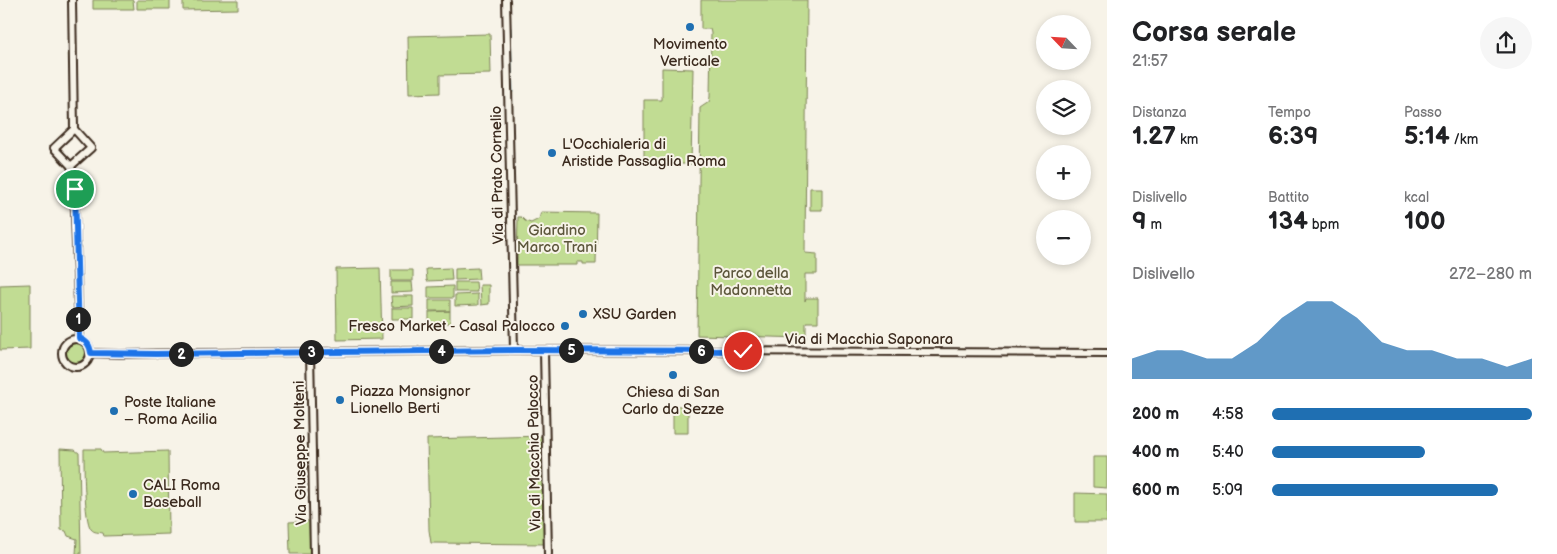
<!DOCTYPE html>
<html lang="it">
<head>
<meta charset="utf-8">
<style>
  body { margin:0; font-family:"Balsamiq Sans",sans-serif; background:#f6f6f6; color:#202124; height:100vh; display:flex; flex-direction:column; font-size:19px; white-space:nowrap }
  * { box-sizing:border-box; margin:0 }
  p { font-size:16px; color:#757577 }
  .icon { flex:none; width:28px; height:28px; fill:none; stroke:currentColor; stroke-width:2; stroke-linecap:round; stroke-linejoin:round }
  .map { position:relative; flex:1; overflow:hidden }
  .drawer { display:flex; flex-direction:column; background:#fff; width:450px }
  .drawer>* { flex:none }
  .needle { width:32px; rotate:295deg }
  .fabs { position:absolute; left:1036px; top:15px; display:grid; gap:10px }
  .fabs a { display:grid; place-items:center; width:55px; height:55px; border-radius:50%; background:#fff; box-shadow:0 2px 8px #0003; font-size:25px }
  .pin { position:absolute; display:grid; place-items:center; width:42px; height:42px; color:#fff; margin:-21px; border:2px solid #fff; border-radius:50%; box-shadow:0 1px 5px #0007 }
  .km { position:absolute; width:25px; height:25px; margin:-12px; border-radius:50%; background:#222; color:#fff; font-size:14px; line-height:25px; text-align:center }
  .round { display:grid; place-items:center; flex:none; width:52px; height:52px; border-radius:26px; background:#f6f6f6 }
  .overview { display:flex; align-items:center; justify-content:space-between; height:85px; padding:0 25px }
  h1 { font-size:28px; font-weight:800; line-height:38px }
  .metrics { display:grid; grid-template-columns:repeat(3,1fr); gap:8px; height:85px; padding:5px 25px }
  .metrics div { display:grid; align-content:center }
  .metrics b { font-size:25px; font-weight:800 }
  .metrics small { font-size:14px; font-weight:400 }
  .metrics p { font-size:14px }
  .chart { height:140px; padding:10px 25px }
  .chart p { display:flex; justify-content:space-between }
  .chart svg { width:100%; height:90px; margin-top:5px; fill:#1f6fb2; opacity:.7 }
  ul { padding:0 25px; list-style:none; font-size:16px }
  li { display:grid; grid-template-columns:80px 60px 1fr; align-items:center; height:38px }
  li i { height:12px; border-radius:6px; background:#1f6fb2 }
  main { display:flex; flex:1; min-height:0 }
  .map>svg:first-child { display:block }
  .green { fill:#c1dc93; stroke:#7e8358 }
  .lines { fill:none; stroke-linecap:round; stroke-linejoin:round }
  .stream { stroke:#6f959d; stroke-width:1 }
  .tertiary-casing { stroke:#3b2a1e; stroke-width:10 }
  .tertiary { stroke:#f7f3e8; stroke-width:6 }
  .route-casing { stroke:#fff; stroke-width:10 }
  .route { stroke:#1a73e8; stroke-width:6 }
  .poi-dot { fill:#1f6fb2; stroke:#f7f3e8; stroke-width:2 }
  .labels { text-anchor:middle; stroke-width:4; stroke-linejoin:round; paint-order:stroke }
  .poi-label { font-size:15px; fill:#3b2a1e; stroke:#f7f3e8; text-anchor:start }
  .street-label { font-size:15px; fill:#3b2a1e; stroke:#f7f3e8 }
  .park-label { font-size:15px; fill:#5c563b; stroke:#f7f3e8 }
</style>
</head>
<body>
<main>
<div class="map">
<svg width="1107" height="554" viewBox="0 0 1107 554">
  <rect width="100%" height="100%" fill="#f7f3e8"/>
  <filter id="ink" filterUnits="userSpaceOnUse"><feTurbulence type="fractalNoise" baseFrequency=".02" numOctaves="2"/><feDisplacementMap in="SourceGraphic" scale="10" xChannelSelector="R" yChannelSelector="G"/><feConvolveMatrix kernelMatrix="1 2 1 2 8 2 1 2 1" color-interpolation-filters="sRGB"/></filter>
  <g filter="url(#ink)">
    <!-- green -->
    <path class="green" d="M93 0H133L134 9H93Z
      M137 0H170V9H137Z
      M183 0H238V9L183 10Z
      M701 0H807L805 253 817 254V274H805V301L806 298H818V322H806V338L697 335 700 108 709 102 710 97 711 33 710 29H701Z
      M490 34 491 74 440 75V93L409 94 408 36Z
      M662 68 693 69 691 164H644V100H662Z
      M810 188H822V210H810Z
      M541 212 597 213 596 264H583V262H577V265H517L518 217H521L525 221 531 223 539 219Z
      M380 268 382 339 337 340 336 269Z
      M451 268 452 280 427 281 426 269Z
      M478 268 479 279 455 280V269Z
      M391 270H413V281H391Z
      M391 282H412L413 292 391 293Z
      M455 282H476L477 292H455Z
      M30 284V349L0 350V285Z
      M480 285H489V304L481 305Z
      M453 286V298H428V287Z
      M478 294V305L455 306V295Z
      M391 296H413V306L392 307Z
      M429 300H450V311H429Z
      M392 308H413V319H392Z
      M450 311V323H429V312Z
      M65 352a11 11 0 1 1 22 0a11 11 0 1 1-22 0Z
      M673 406H688V433H673Z
      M546 436 547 544 431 543 429 530 427 439Z
      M60 449 75 450 79 453 81 554H76L77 539 68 536 66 531 61 530Z
      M84 449H101L103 453 168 451 169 534 104 536 103 533C99 532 94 533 91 529 84 521 84 463 84 449Z
      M1093 457H1107V488L1093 487Z
      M1075 493 1107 494V522H1075Z
      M309 521 310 554H290L289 522Z"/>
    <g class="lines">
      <!-- stream -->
      <path class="stream" d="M511 28 513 92"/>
      <defs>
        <path id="tertiary" d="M72 0 74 129
          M506 0 514 350
          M74 129 54 148 71 166 74 179 79 338
          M71 166 91 148 74 129
          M62 353a14 14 0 1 1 28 0a14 14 0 1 1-28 0Z
          M544 351 548 554
          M310 352 314 554
          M91 353 120 354 514 350 1107 353"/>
      </defs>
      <!-- tertiary casing -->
      <use href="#tertiary" class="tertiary-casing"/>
      <!-- tertiary -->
      <use href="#tertiary" class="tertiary"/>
    </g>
  </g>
  <g class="lines" filter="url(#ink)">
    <defs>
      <path id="route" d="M75 189 79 338C87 341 90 345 91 353L156 354 514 350 743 351"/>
    </defs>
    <!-- route casing -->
    <use href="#route" class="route-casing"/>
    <!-- route -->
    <use href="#route" class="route"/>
  </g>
  <!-- markers -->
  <g class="poi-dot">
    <circle cx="690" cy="27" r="5"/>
    <circle cx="552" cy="153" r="5"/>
    <circle cx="583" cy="314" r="5"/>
    <circle cx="565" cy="326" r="5"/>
    <circle cx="673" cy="375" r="5"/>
    <circle cx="340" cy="400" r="5"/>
    <circle cx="114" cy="411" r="5"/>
    <circle cx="133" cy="494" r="5"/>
  </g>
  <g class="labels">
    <!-- poi labels -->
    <g class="poi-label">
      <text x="690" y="49" text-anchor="middle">Movimento<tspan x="690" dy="17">Verticale</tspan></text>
      <text x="562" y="149">L'Occhialeria di<tspan x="562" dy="17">Aristide Passaglia Roma</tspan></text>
      <text x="593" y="319">XSU Garden</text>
      <text x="555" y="331" text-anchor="end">Fresco Market - Casal Palocco</text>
      <text x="350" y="396">Piazza Monsignor<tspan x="350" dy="17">Lionello Berti</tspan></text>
      <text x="673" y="397" text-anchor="middle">Chiesa di San<tspan x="673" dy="17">Carlo da Sezze</tspan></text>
      <text x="124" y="407">Poste Italiane<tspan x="124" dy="17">– Roma Acilia</tspan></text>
      <text x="143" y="490">CALI Roma<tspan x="143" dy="17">Baseball</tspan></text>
    </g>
    <!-- street labels -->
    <g class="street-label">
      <text transform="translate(497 175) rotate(-91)" y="5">Via di Prato Cornelio</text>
      <text x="869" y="344">Via di Macchia Saponara</text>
      <text transform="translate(300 453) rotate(-91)" y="5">Via Giuseppe Molteni</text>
      <text transform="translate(534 453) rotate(-91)" y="5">Via di Macchia Palocco</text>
    </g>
    <!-- park labels -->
    <g class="park-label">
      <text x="557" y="235">Giardino<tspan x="557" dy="17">Marco Trani</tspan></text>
      <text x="751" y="278">Parco della<tspan x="751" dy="17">Madonnetta</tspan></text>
    </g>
  </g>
</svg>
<div class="fabs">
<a><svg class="needle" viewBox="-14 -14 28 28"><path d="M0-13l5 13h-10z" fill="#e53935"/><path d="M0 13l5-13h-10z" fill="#757577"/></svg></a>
<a><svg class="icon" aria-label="layers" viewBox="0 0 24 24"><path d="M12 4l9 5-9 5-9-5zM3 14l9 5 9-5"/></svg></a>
<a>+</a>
<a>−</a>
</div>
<div class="pin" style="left:75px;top:189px;background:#1e9e55"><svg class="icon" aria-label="arrive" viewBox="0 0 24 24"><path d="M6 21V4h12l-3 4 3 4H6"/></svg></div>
<div class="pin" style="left:743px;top:351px;background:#d93025"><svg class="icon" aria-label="check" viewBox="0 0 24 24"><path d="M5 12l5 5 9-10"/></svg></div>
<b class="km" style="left:78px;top:319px">1</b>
<b class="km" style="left:181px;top:354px">2</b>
<b class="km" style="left:311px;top:352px">3</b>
<b class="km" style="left:441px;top:351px">4</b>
<b class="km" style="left:571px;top:350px">5</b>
<b class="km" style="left:701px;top:351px">6</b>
</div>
<section class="drawer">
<div class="overview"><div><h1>Corsa serale</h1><p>21:57</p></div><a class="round"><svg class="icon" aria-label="share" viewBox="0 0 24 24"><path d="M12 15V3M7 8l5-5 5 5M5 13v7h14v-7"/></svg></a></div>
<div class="metrics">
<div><p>Distanza</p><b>1.27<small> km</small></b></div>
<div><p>Tempo</p><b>6:39</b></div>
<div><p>Passo</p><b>5:14<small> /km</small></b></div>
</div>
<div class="metrics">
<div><p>Dislivello</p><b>9<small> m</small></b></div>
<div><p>Battito</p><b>134<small> bpm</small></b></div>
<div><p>kcal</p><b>100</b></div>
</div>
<div class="chart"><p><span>Dislivello</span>272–280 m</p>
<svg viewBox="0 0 160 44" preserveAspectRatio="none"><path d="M0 44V34L10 30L20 30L30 34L40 34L50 26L60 14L70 6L80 6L90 14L100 26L110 30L120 30L130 34L140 34L150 38L160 34V44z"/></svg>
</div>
<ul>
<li><b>200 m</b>4:58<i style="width:100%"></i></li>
<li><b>400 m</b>5:40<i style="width:59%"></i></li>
<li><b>600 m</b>5:09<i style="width:87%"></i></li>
</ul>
</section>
</main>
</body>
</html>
